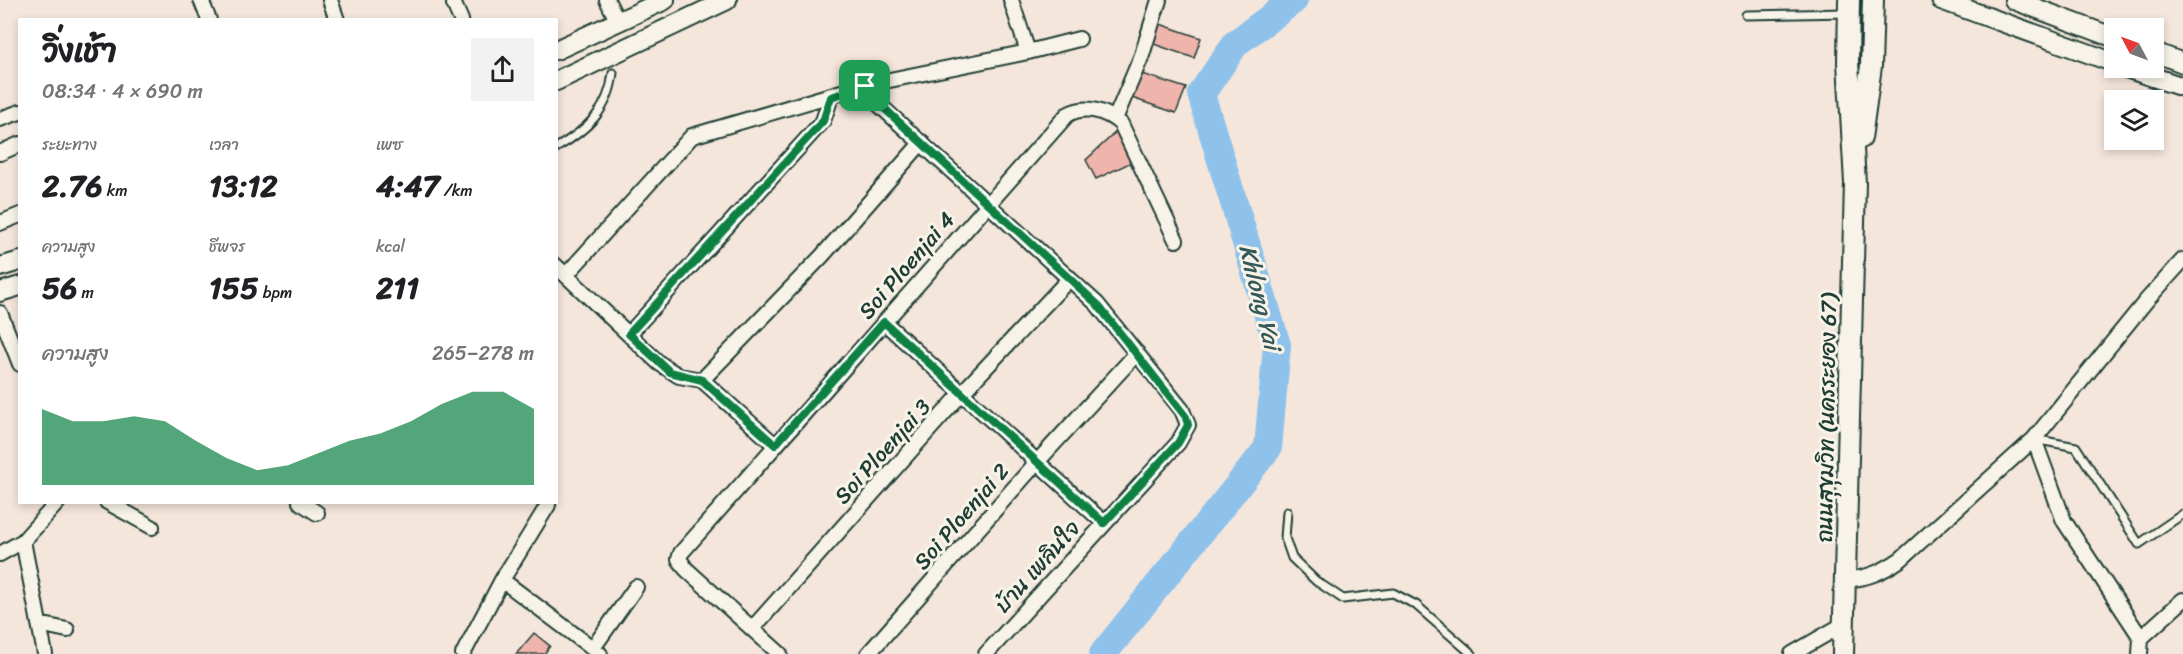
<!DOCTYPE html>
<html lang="th">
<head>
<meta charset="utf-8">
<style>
  body { margin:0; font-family:Sriracha,"Playpen Sans Thai",sans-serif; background:#f2f2f2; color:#202124; height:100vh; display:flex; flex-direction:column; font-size:22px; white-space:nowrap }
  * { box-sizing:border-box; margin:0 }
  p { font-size:20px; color:#757577 }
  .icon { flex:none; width:33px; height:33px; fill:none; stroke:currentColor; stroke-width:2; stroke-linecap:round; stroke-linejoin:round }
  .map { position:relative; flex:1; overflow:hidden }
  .panel { position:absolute; left:18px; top:18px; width:540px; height:486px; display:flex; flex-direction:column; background:#fff; border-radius:0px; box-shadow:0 3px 9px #0003 }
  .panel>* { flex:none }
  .needle { width:39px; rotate:311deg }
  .controls { position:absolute; left:2104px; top:18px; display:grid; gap:12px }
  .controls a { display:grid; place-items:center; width:60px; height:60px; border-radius:0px; background:#fff; box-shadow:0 3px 9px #0003; font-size:30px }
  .pin { position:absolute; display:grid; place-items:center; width:51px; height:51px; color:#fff; margin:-26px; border-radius:12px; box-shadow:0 3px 9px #0006 }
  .round { display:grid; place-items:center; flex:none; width:63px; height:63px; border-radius:0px; background:#f2f2f2 }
  .head { display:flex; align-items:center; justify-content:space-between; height:102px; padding:0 24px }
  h1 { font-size:33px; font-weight:700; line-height:45px }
  .metrics { display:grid; grid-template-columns:repeat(3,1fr); gap:9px; height:102px; padding:6px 24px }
  .metrics div { display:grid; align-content:center }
  .metrics b { font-size:30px; font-weight:700 }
  .metrics small { font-size:16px; font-weight:400 }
  .metrics p { font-size:16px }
  .chart { height:168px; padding:12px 24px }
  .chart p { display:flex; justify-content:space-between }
  .chart svg { width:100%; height:108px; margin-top:6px; fill:#0b8043; opacity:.7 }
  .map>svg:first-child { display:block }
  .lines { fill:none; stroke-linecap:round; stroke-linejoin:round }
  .river { stroke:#8ec2eb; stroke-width:28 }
  .building { fill:#efb4ab; stroke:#1f3d34; stroke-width:1.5 }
  .service-casing { stroke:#1f3d34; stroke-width:11 }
  .minor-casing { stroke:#1f3d34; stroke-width:18 }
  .tertiary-casing { stroke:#1f3d34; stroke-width:22 }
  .secondary-casing { stroke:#1f3d34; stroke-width:24 }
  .service { stroke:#f7f3e8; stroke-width:7 }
  .minor { stroke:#f7f3e8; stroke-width:14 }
  .tertiary { stroke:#f7f3e8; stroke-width:18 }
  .secondary { stroke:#f7f3e8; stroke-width:20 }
  .route-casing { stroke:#fff; stroke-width:12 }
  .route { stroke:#0b8043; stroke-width:8 }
  .labels { text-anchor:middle; stroke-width:6; stroke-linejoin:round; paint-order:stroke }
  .street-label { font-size:22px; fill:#1f3d34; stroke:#f7f3e8 }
  .water-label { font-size:24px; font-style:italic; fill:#355859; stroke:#f7f3e8 }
</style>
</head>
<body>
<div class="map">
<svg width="2183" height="654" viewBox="0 0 2183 654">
  <rect width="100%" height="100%" fill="#f5e6dc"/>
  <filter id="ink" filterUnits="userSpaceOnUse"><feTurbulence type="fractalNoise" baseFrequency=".0167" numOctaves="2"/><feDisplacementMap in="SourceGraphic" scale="12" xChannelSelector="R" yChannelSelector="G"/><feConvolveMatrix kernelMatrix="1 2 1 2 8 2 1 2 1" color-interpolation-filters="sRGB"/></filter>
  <g filter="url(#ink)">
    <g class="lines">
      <!-- river -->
      <path class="river" d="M1103 654 1268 448 1277 345 1201 94 1236 43 1294 0"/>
    </g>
    <!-- building -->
    <path class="building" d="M1157 23 1201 38 1194 58 1151 43Z
      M1136 72 1186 88 1176 113 1126 96Z
      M1120 128 1134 161 1096 179 1086 160Z
      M534 633 550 646 544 654H516Z"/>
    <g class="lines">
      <defs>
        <path id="service" d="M1746 15 1847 13
          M556 148C587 130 609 110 613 73
          M2034 439 2076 447 2139 544 2183 514
          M1287 512 1285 538 1292 558 1316 581 1343 599 1393 593 1416 605 1472 654"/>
        <path id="minor" d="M201 0 209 20
          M330 0 337 20
          M607 0 618 22
          M1011 0 1028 52
          M454 4 461 20
          M865 85 874 100 1097 304 1182 410 1188 425 1178 443 986 654
          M0 119 20 112
          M1115 119 1142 55 1159 0
          M0 153 20 144
          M0 223 20 215
          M556 266 659 363 679 376 702 380 775 445
          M567 274 692 136 865 85 1028 52 1079 39
          M0 313 20 364
          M884 322 1104 523
          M629 334 823 121 831 97
          M702 380 822 256 922 142
          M2034 439 2064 521 2141 638 2140 654
          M107 502 152 527
          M300 502 317 513
          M23 541 45 654
          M0 554 23 541 58 502
          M502 580 600 654
          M1846 580C1868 578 1882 572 1901 559L2034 439 2146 301 2183 260
          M39 624 67 630
          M752 629 961 394 1070 278
          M2141 638 2183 600
          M593 648 636 587
          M463 654 502 580 548 505
          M780 654 686 569 679 559 681 553 1067 115C1085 104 1106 111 1121 124L1176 240
          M868 654 1037 462 1137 353
          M1792 654 1844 624"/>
        <path id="tertiary" d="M1941 0 2115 63
          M2014 0 2115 38
          M556 50 665 0
          M2154 52 2183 63
          M2126 68 2183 87
          M556 81 727 0
          M0 267 20 261
          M0 292 20 286"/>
        <path id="secondary" d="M1861 138 1871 66 1873 0
          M1843 654 1855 183 1848 62 1849 0"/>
      </defs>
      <!-- service casing -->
      <use href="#service" class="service-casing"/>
      <!-- minor casing -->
      <use href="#minor" class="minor-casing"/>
      <!-- tertiary casing -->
      <use href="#tertiary" class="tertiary-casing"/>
      <!-- secondary casing -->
      <use href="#secondary" class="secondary-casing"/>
      <!-- service -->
      <use href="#service" class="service"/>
      <!-- minor -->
      <use href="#minor" class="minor"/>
      <!-- tertiary -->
      <use href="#tertiary" class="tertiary"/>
      <!-- secondary -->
      <use href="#secondary" class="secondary"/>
    </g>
  </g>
  <g class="lines" filter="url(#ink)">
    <defs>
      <path id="route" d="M865 86 874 99 1097 304 1186 417 1188 425 1178 443 1104 523 884 322 775 445 702 380 670 372 629 334 823 121 831 97Z"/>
    </defs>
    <!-- route casing -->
    <use href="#route" class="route-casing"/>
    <!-- route -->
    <use href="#route" class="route"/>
  </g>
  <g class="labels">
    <!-- street labels -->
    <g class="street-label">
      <text transform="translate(906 265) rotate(-49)" y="8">Soi Ploenjai 4</text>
      <text transform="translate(1826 418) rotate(-89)" y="8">ถนนสุขุมวิท (นครระยอง 67)</text>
      <text transform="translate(882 451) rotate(-48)" y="8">Soi Ploenjai 3</text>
      <text transform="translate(961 516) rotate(-49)" y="8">Soi Ploenjai 2</text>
      <text transform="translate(1037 566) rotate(-48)" y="8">บ้าน เพลินใจ</text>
    </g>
    <!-- water labels -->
    <g class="water-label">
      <text transform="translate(1260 297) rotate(76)" y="8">Khlong Yai</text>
    </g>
  </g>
</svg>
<div class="controls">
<a><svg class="needle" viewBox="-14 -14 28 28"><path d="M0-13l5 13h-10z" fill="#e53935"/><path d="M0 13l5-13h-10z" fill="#757577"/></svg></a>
<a><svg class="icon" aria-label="layers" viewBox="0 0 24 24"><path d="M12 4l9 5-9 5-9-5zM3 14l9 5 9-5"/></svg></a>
</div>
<div class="pin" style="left:865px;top:86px;background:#1e9e55"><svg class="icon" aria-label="arrive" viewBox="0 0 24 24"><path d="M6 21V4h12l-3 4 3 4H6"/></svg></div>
<section class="panel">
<div class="head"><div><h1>วิ่งเช้า</h1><p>08:34 · 4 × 690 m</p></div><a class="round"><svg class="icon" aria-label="share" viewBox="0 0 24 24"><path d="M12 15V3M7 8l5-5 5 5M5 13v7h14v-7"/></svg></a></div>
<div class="metrics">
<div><p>ระยะทาง</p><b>2.76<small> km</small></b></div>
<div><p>เวลา</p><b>13:12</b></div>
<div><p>เพซ</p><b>4:47<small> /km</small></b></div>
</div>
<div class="metrics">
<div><p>ความสูง</p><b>56<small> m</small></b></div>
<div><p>ชีพจร</p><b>155<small> bpm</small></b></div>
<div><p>kcal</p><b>211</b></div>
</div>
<div class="chart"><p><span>ความสูง</span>265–278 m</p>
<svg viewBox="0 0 160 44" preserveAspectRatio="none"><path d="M0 44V13L10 18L20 18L30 16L40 18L50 26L60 33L70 38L80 36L90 31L100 26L110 23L120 18L130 11L140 6L150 6L160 13V44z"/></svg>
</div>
</section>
</div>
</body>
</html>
